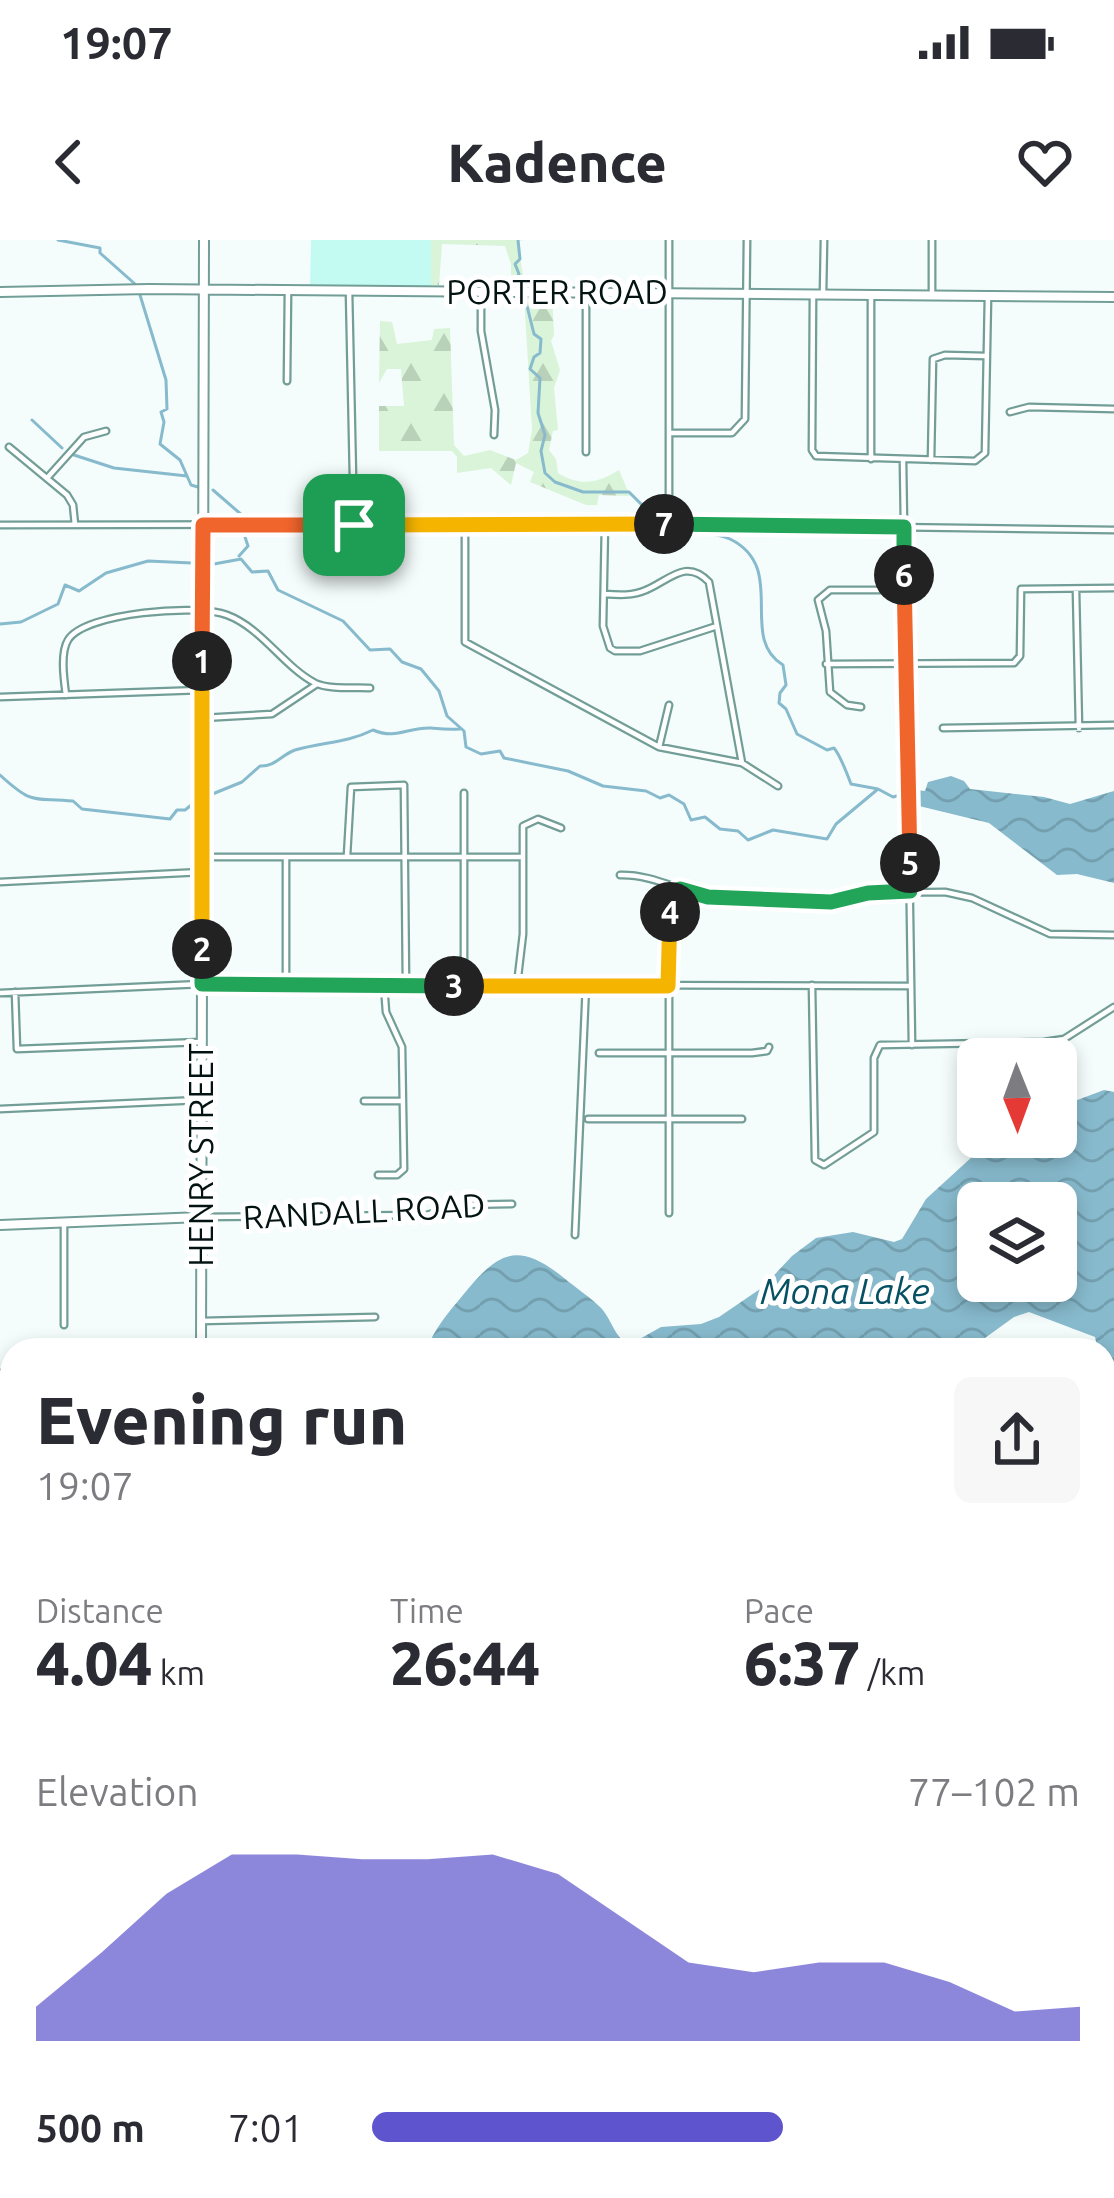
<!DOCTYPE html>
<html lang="en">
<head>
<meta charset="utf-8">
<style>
  body { margin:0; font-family:Ubuntu,sans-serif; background:#f7f7f7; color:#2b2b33; height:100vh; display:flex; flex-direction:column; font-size:45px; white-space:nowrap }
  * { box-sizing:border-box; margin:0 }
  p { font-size:39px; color:#7c7c81 }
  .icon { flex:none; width:66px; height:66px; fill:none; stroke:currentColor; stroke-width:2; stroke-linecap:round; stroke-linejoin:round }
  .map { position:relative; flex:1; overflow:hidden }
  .drawer { position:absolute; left:0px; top:1098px; width:1116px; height:861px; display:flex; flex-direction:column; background:#fff; border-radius:36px 36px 0 0; box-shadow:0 6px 18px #0003 }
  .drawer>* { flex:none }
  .needle { width:78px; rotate:179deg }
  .fabs { position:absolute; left:957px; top:798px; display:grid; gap:24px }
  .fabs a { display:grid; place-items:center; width:120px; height:120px; border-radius:18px; background:#fff; box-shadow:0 6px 18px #0003; font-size:60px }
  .pin { position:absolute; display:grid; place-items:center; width:102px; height:102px; color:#fff; margin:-51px; border-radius:24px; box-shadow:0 6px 18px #0006 }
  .km { position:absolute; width:60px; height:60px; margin:-30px; border-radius:50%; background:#222; color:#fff; font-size:33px; line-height:60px; text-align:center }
  .round { display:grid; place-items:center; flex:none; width:126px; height:126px; border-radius:18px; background:#f7f7f7 }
  .headline { display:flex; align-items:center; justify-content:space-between; height:204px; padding:0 36px }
  h1 { font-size:66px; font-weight:800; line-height:90px }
  .figures { display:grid; grid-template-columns:repeat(3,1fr); gap:18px; height:204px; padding:12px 36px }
  .figures div { display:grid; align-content:center }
  .figures b { font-size:60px; font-weight:800 }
  .figures small { font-size:33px; font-weight:400 }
  .figures p { font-size:33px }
  .chart { height:336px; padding:24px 36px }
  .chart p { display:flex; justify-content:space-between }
  .chart svg { width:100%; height:216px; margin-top:12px; fill:#5e55ce; opacity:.7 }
  ul { padding:0 36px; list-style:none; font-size:39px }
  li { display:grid; grid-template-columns:192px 144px 1fr; align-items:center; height:90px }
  li i { height:30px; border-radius:15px; background:#5e55ce }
  .status { display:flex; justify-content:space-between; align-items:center; height:84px; padding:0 60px; background:#fff; direction:ltr }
  .status svg { height:33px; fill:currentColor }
  header { display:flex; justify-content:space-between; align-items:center; height:156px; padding:0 36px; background:#fff; font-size:54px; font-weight:800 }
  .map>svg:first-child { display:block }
  .built { fill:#c3fbf2 }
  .forest { fill:url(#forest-firs) }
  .water { fill:url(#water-waves); fill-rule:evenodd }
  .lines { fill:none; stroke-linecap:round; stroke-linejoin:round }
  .stream { stroke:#87bacd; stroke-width:3 }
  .street-casing { stroke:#729e97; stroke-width:9 }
  .secondary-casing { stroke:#729e97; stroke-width:12 }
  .street { stroke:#fff; stroke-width:4.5 }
  .secondary { stroke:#fff; stroke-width:8 }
  .split-1-casing { stroke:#fff; stroke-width:24 }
  .split-2-casing { stroke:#fff; stroke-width:24 }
  .split-3-casing { stroke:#fff; stroke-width:24 }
  .split-4-casing { stroke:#fff; stroke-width:24 }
  .split-5-casing { stroke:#fff; stroke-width:24 }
  .split-6-casing { stroke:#fff; stroke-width:24 }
  .split-7-casing { stroke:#fff; stroke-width:24 }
  .split-8-casing { stroke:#fff; stroke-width:24 }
  .split-1 { stroke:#f0652b; stroke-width:15 }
  .split-2 { stroke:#f5b400; stroke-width:15 }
  .split-3 { stroke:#22a559; stroke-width:15 }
  .split-4 { stroke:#f5b400; stroke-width:15 }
  .split-5 { stroke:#22a559; stroke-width:15 }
  .split-6 { stroke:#f0652b; stroke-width:15 }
  .split-7 { stroke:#22a559; stroke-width:15 }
  .split-8 { stroke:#f5b400; stroke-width:15 }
  .labels { text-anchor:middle; stroke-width:10; stroke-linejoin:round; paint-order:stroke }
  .street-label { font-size:33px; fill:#031311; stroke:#fff }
  .water-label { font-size:36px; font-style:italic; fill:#065064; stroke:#fff }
</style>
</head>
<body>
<div class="status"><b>19:07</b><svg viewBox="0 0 49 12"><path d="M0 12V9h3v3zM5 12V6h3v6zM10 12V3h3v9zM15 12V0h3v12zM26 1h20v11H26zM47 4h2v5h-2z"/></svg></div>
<header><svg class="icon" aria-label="back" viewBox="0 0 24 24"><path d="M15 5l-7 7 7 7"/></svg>Kadence<svg class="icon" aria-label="heart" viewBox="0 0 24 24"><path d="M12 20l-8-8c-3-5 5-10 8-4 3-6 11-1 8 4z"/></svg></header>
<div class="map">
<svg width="1114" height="1958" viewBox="0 0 1114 1958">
  <defs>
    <pattern id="forest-firs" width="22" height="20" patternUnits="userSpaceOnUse" patternTransform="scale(3)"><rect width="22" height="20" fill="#d9f4d9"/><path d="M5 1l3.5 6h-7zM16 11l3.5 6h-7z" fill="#b9d0b9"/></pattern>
    <pattern id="water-waves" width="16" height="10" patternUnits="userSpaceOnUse" patternTransform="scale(3)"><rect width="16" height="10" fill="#87bacd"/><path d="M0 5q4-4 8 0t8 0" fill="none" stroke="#739faf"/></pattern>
  </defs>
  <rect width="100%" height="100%" fill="#f4fdfc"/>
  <!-- built -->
  <path class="built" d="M311 0H431V48L310 47Z"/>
  <!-- forest -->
  <path class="forest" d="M431 0H525L517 1 525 46 511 47V24L505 6 442 4 439 45H431Z
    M552 54 554 95 551 101 560 130 554 148 558 190 553 191 549 210 556 219 558 233C581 247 598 243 619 230L630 256 599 255 597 265H586L530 242 534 232 516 223 511 245 491 228 457 233V217L452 211H379V166H404L401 129H387L379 143 380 81 392 82 397 104 432 100 434 89 450 88 454 205 464 216 490 210 516 220 528 213 532 190 524 55Z"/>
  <!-- water -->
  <path class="water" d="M951 536 964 541 970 549 1044 557 1070 564 1114 551V643L1077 634 1057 635 989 583 919 566 914 550 925 551 928 542Z
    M1104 850 1114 852V1146L1104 1129V1110H1098L1095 1097 1029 1072 1014 1077 985 1098 919 1110H426C435 1088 448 1073 463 1055 498 1012 517 1000 564 1038 576 1048 590 1057 601 1068 612 1080 615 1098 629 1105L661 1087 701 1084 719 1077 763 1047 792 1016 816 998 853 992 894 1002 902 999 926 959 985 905 1003 897H1056V868ZM1056 963V1041H978V963Z
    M0 1294 12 1301V1494L0 1469Z"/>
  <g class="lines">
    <!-- stream -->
    <path class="stream" d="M58 0 100 8V13L135 44
      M518 0 520 19 515 24 519 34 516 40 523 45
      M140 55 166 140 167 169 161 172 164 182 160 204 180 220 191 245 198 247
      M525 58 534 94 541 99 540 113 534 117 530 129 540 138 538 173 545 195 541 211 545 233 555 242 583 252H629L652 275 659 276
      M32 180 62 208
      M74 215 114 228 187 236
      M213 250 243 276
      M675 289C693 294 712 291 730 299 789 328 737 397 783 425L786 445 780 453 779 463 786 469 797 494 827 510 834 508C839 514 848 536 851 544L878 549 893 557 904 554
      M239 316 248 306 242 288
      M214 324 241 319 252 332 268 331 278 350 343 381 370 410 390 409 402 422 421 429 439 451 447 476 464 491 466 507 481 514 500 511 504 518 568 531 603 546 646 551 660 558 669 555 684 564 691 580 705 577 720 589 738 591 748 600 773 590 827 599 836 584 878 549
      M0 384 21 382 58 364 65 345 79 351 106 333 148 321 192 323
      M0 535C34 566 32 557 73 561L82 569 170 579 177 570H185L194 563
      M210 555 242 542 260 526C275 527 281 515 295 510 322 502 347 503 373 490 396 500 408 487 431 488 441 489 449 490 460 489"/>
    <defs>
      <path id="street" d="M349 51 354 285
        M481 53V91L495 170 494 195
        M823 54 824 0
        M932 55V0
        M813 56 812 210 816 216 975 221 985 213 988 56
        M287 141 288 50
        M1010 172 1029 167 1114 169
        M669 193H732L745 179 747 0
        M9 207 67 255 73 265 75 285
        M586 212V52
        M871 219V57
        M931 220 933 119 945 115 986 116
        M903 221 912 805
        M48 237 84 197 106 191
        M465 284V402L659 507 742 523 778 546
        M605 284 603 386 610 408 615 411H640L714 387
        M669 284V0
        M0 285 669 284 1114 290
        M1076 350 1079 488
        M605 354C618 355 633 356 646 350 670 340 686 318 709 342L742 523
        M826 424 1014 423 1020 416 1021 349 1114 348
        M66 455C64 440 60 413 68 400 85 372 199 364 227 375 262 388 283 426 315 443 330 450 354 447 370 448
        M0 457 202 450
        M861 467 847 465 830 452 826 391 818 360 830 350H904
        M202 478 272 474 317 444
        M943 488 1114 485
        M659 507 669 465
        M464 553V746
        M347 616 351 547 404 545 406 745
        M202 617H522
        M620 635C657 634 686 656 723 658L831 662 868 653 945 652 972 658 1050 694 1114 695
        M0 642 202 632
        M286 744V618
        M517 745 523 694V586L538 579 561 588
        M812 745 815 920 824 925 874 892V818L880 805 1044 802 1064 799 1114 767
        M15 752 17 809 201 802
        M0 753 202 744 911 746
        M599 813H752L767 811 769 807
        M364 861H403
        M0 869 200 860
        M588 879H742
        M378 935H397L404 929 402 807 386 772 384 745
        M669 973V677L679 651
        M201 977 427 975 458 965 512 964
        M64 983V1085
        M575 995 586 745
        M201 1081 375 1077
        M0 1133 12 1132
        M1104 1212 1114 1209
        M0 1228 12 1234
        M0 1562 12 1567
        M0 1651 3 1641 12 1645
        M0 1715 7 1751 12 1752
        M1057 1950 1072 1956 1105 1958
        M569 1958V1947
        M639 1958V1947
        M704 1958C725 1950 827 1946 845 1958
        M905 1958V1947
        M983 1958V1947"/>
      <path id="secondary" d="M0 52 149 49 1114 57
        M0 985 201 977
        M201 1110 204 0
        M1104 1890H1114
        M0 1897H12
        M203 1958V1947"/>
    </defs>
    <!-- street casing -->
    <use href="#street" class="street-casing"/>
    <!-- secondary casing -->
    <use href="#secondary" class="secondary-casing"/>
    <!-- street -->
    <use href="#street" class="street"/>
    <!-- secondary -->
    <use href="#secondary" class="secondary"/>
  </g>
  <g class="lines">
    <defs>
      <path id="split-1" d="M202 421 203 285H354"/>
      <path id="split-2" d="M202 709V421"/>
      <path id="split-3" d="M202 709V744L454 746"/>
      <path id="split-4" d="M454 746H668L670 672"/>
      <path id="split-5" d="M670 672 680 649 708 657 831 662 868 653 910 651V623"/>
      <path id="split-6" d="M904 335 910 623"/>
      <path id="split-7" d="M664 284 904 287V335"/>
      <path id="split-8" d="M354 285 664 284"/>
    </defs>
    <!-- split-1 casing -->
    <use href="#split-1" class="split-1-casing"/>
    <!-- split-2 casing -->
    <use href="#split-2" class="split-2-casing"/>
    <!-- split-3 casing -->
    <use href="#split-3" class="split-3-casing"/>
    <!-- split-4 casing -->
    <use href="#split-4" class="split-4-casing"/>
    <!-- split-5 casing -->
    <use href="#split-5" class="split-5-casing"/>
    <!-- split-6 casing -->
    <use href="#split-6" class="split-6-casing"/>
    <!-- split-7 casing -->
    <use href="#split-7" class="split-7-casing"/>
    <!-- split-8 casing -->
    <use href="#split-8" class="split-8-casing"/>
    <!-- split-1 -->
    <use href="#split-1" class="split-1"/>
    <!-- split-2 -->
    <use href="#split-2" class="split-2"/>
    <!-- split-3 -->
    <use href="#split-3" class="split-3"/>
    <!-- split-4 -->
    <use href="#split-4" class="split-4"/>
    <!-- split-5 -->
    <use href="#split-5" class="split-5"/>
    <!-- split-6 -->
    <use href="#split-6" class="split-6"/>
    <!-- split-7 -->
    <use href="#split-7" class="split-7"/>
    <!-- split-8 -->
    <use href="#split-8" class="split-8"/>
  </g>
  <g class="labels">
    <!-- street labels -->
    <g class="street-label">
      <text x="557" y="64">PORTER ROAD</text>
      <text transform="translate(201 915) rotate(-90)" y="12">HENRY STREET</text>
      <text transform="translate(364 971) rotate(-3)" y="12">RANDALL ROAD</text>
    </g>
    <!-- water labels -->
    <g class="water-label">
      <text x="845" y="1064">Mona Lake</text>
    </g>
  </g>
</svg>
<div class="fabs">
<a><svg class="needle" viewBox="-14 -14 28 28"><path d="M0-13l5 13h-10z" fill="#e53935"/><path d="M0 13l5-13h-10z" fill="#7c7c81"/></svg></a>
<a><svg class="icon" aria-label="layers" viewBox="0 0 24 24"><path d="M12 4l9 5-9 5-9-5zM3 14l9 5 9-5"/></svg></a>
</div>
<div class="pin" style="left:354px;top:285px;background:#1e9e55"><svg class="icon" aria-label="arrive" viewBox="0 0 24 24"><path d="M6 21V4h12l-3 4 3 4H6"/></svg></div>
<b class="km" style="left:202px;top:421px">1</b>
<b class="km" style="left:202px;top:709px">2</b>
<b class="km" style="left:454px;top:746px">3</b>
<b class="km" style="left:670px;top:672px">4</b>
<b class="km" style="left:910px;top:623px">5</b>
<b class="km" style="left:904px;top:335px">6</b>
<b class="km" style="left:664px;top:284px">7</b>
<section class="drawer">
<div class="headline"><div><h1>Evening run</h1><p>19:07</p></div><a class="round"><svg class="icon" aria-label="share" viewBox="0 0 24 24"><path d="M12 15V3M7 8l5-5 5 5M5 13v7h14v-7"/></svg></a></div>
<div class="figures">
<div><p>Distance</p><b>4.04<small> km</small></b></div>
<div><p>Time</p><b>26:44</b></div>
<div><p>Pace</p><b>6:37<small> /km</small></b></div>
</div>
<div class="chart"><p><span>Elevation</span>77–102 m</p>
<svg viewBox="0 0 160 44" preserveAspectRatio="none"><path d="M0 44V37L10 26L20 14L30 6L40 6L50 7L60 7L70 6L80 10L90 19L100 28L110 30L120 28L130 28L140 32L150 38L160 37V44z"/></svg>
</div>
<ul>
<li><b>500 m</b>7:01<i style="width:58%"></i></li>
</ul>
</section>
</div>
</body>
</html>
